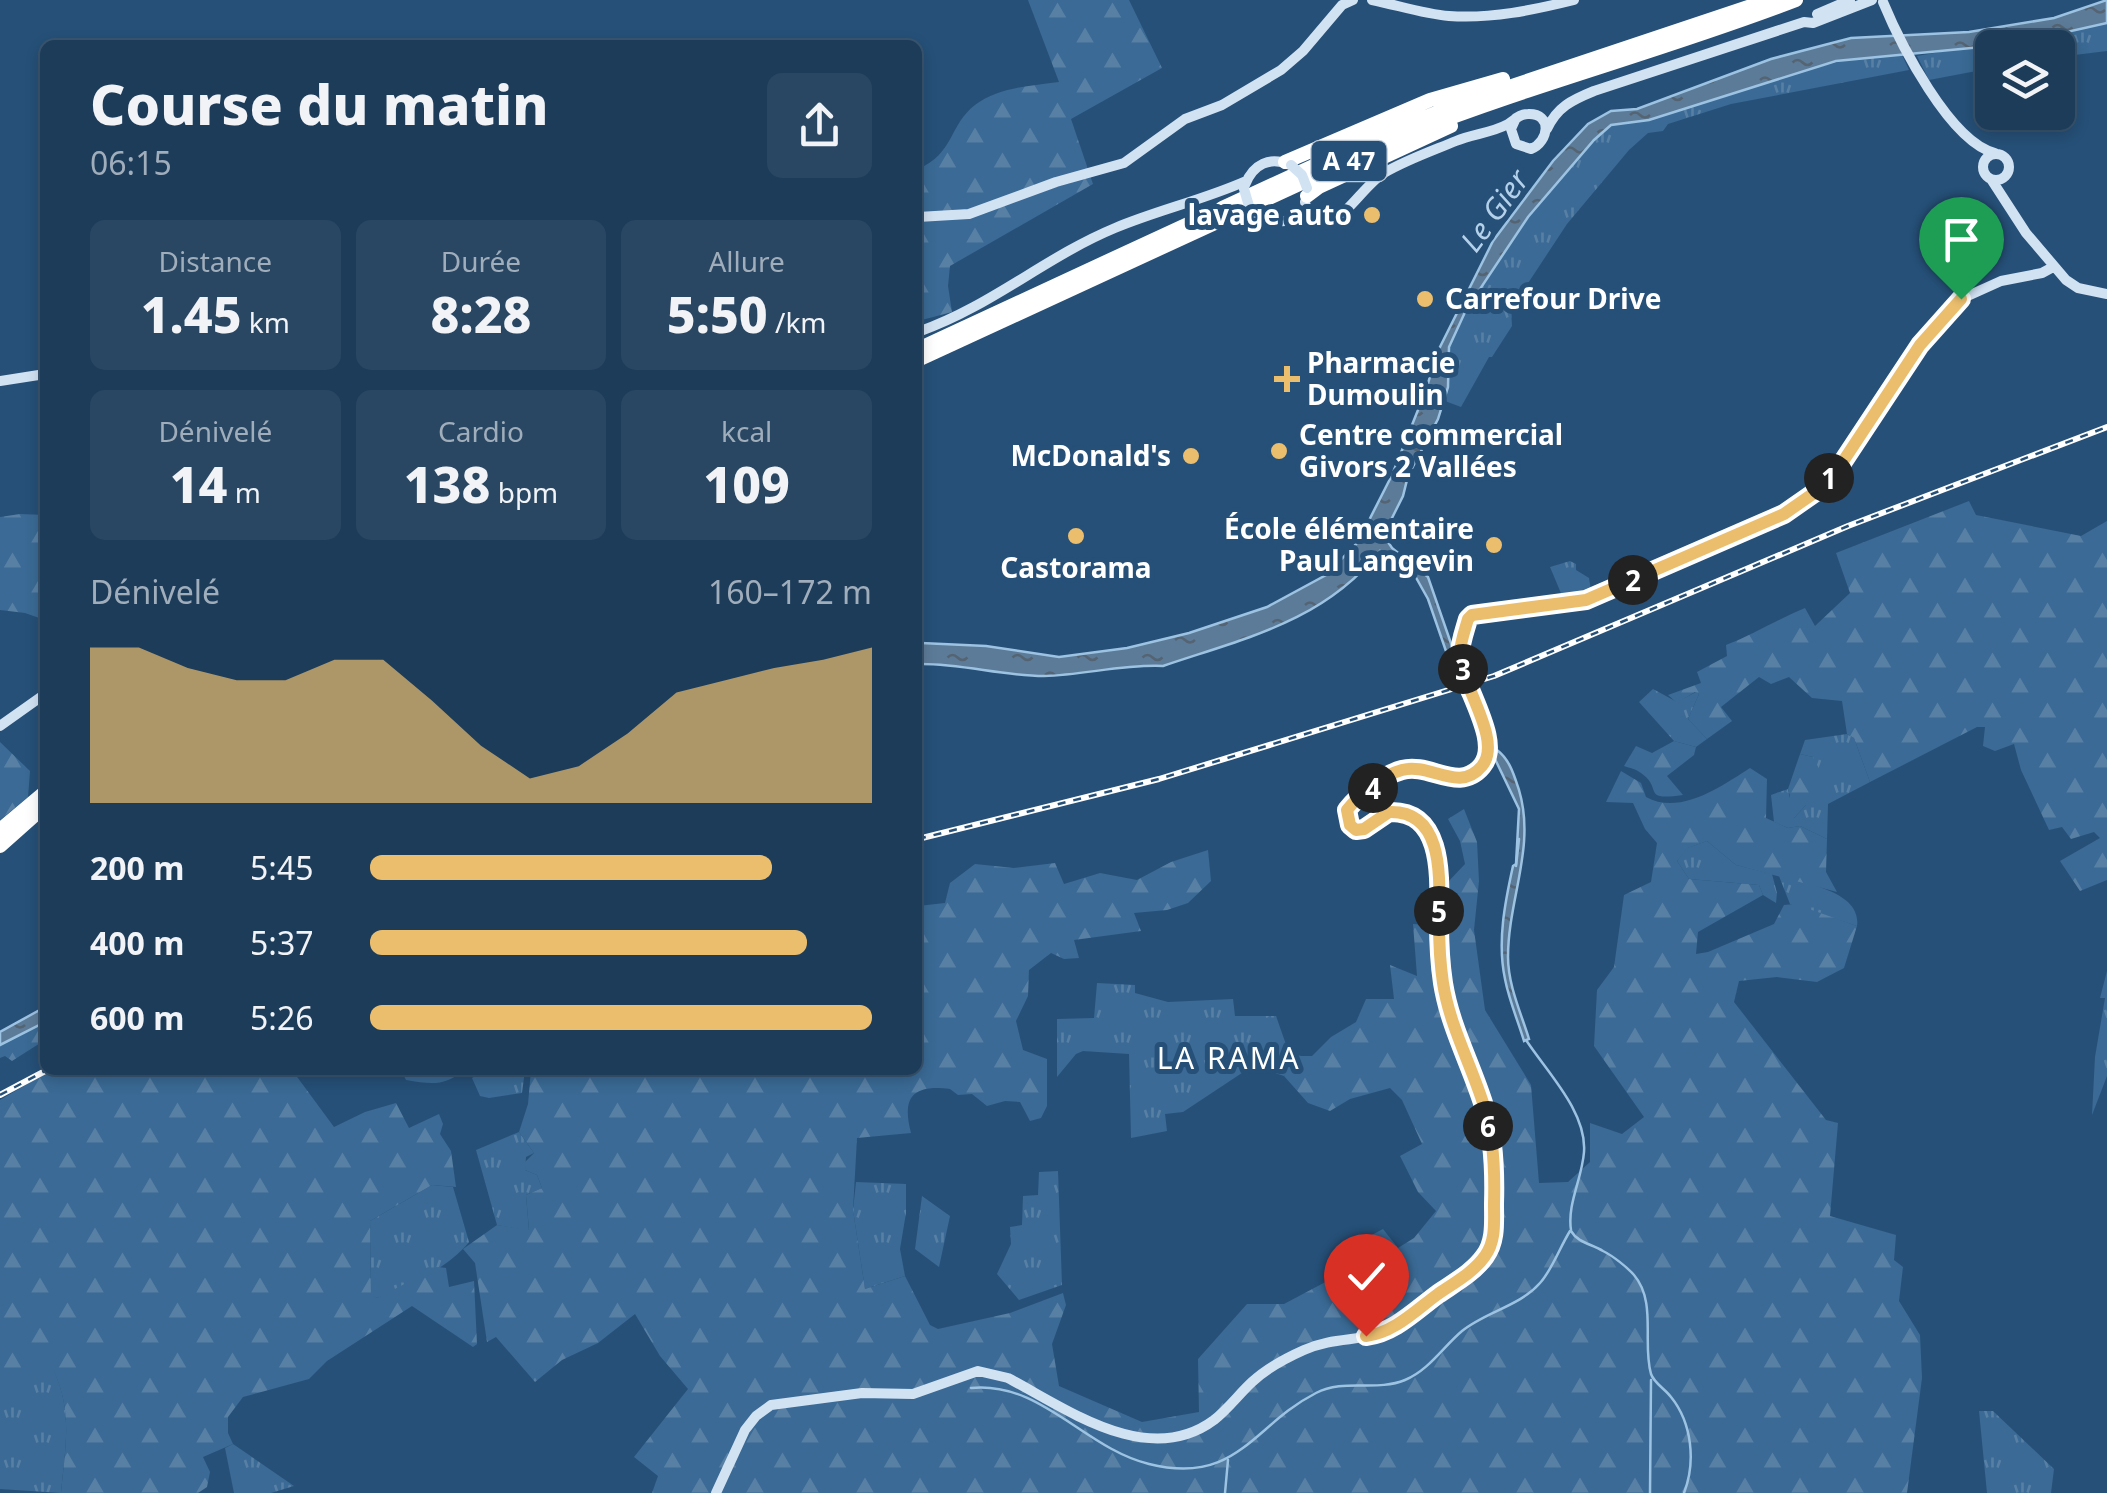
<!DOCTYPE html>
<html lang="fr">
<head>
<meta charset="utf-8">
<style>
  body { margin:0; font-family:"Noto Sans",sans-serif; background:#294763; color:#f1f3f6; height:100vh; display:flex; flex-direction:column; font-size:38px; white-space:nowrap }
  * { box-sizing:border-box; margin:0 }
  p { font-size:32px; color:#a0adbb }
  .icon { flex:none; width:55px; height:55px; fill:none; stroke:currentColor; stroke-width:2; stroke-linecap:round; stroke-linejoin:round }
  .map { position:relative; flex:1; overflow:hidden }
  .drawer { position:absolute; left:40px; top:40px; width:882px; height:1035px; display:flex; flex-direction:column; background:#1c3c5a; border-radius:15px; box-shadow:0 5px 15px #0003,0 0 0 2px #3a5670 }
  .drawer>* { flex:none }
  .buttons { position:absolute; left:1975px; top:30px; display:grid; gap:20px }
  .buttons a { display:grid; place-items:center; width:100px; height:100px; border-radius:15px; background:#1c3c5a; box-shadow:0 5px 15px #0003,0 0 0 2px #3a5670; font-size:50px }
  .pin { position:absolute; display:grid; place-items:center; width:85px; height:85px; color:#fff; margin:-102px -42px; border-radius:50% 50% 50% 0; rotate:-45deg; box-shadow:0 0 10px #0007 }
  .pin .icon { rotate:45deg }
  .km { position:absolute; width:50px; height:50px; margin:-25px; border-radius:50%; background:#222; color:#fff; font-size:28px; line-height:50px; text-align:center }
  .round { display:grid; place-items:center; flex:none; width:105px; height:105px; border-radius:15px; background:#294763 }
  .headline { display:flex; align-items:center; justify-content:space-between; height:170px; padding:0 50px }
  h1 { font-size:55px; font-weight:800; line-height:75px }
  .stats { display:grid; grid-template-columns:repeat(3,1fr); gap:15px; height:170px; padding:10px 50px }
  .stats div { display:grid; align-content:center; border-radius:15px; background:#294763; text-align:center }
  .stats b { font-size:50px; font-weight:800 }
  .stats small { font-size:28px; font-weight:400 }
  .stats p { font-size:28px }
  .chart { height:280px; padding:20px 50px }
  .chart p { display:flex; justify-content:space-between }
  .chart svg { width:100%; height:180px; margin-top:10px; fill:#ebbe6e; opacity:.7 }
  ul { padding:0 50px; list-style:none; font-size:32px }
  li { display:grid; grid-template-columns:160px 120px 1fr; align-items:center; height:75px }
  li i { height:25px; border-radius:12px; background:#ebbe6e }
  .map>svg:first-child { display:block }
  .grass { fill:url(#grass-tufts) }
  .forest { fill:url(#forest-firs) }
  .water { fill:url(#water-ripples); stroke:#9dc3e3; stroke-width:2.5 }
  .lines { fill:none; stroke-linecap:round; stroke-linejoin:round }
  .stream { stroke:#9dc3e3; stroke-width:2.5 }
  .secondary { stroke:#d1e2f3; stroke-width:10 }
  .highway { stroke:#fff; stroke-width:14 }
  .rail-casing { stroke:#fff; stroke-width:6 }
  .rail { stroke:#265078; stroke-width:2.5; stroke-dasharray:8; stroke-linecap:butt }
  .secondary-bridge { stroke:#d1e2f3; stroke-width:10 }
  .route-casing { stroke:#fff; stroke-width:20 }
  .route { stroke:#ebbe6e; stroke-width:12 }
  .poi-dot { fill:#ebbe6e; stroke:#265078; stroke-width:4 }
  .labels { text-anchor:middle; stroke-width:10; stroke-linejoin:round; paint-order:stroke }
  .shield { fill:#265078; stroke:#becad6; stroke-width:2.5 }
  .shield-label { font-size:25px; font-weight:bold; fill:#fff }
  .poi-label { font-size:28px; font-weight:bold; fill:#fff; stroke:#265078; text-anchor:end }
  .water-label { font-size:30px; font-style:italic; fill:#b4d1eb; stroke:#265078 }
  .neighbourhood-label { font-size:30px; letter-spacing:2.5px; fill:#fff; stroke:#265078 }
</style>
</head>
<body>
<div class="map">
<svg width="2107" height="1493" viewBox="0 0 2107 1493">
  <defs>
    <pattern id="grass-tufts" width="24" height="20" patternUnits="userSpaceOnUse" patternTransform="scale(2.5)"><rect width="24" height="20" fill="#3a6a95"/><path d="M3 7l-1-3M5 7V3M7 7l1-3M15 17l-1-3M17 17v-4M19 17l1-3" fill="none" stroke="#5880a5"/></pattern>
    <pattern id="forest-firs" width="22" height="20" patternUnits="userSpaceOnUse" patternTransform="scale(2.5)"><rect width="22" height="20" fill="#3a6a95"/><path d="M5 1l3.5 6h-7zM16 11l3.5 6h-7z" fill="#5880a5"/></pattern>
    <pattern id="water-ripples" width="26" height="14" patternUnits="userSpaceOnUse" patternTransform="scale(2.5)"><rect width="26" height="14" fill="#5c7b98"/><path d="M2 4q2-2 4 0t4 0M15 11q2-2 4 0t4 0" fill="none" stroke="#546472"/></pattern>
  </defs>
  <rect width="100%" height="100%" fill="#265078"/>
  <!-- grass -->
  <path class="grass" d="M2107 23V51L2058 57V48H1992V68L1929 80 1917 56Z
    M1873 55H1902L1909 70 1731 104 1668 124 1663 131 1648 133 1629 150 1567 224 1511 309 1512 326 1492 357H1489L1461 407 1445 401C1449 383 1445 365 1449 347 1463 286 1564 167 1611 125 1701 113 1783 70 1873 55Z
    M1570 561 1576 564V570L1589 578 1591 590 1563 598 1550 567Z
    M1653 689 1677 702 1696 692 1699 694 1688 719 1707 739 1696 747 1674 741 1639 702Z
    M1847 734 1854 738 1870 782 1828 804 1827 839 1800 826 1788 828 1774 822 1771 795 1788 789 1794 818 1806 805 1813 757 1800 754 1805 740Z
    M1707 841 1736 865 1772 874 1777 893 1776 903 1763 895 1759 885 1689 879 1677 861 1687 848Z
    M1779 876C1803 883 1862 891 1857 926L1790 904Z
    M2107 971V1076L2092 1115 2095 1057 2105 998H2100Z
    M1097 983 1135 985V993L1168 1002 1233 999 1235 1016H1276L1289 1053 1301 1056 1284 1076 1272 1072 1266 1062 1257 1063 1183 1112 1165 1114 1167 1131 1131 1138 1129 1054 1083 1051 1076 1054 1057 1077V1019L1094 1018Z
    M401 1070H464C444 1087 431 1084 406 1080Z
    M486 1070H525L522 1093 489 1098 480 1096 472 1078Z
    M519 1132 534 1153 526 1157 525 1170 537 1175 542 1188 526 1195 529 1231 497 1225 476 1150Z
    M1058 1171 1062 1285 1019 1300 997 1274 1011 1244 1010 1227 1022 1225 1023 1196 1038 1195 1039 1172Z
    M856 1182 906 1184V1213L900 1249 905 1276 865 1289 853 1210Z
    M432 1185 453 1187 469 1242C448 1268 408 1287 377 1298L371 1295 370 1221Z
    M922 1196 950 1216 939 1267 915 1249Z
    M18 1369 54 1371C73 1412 65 1449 61 1493L0 1489V1371Z
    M1979 1411H1993L2054 1469 2051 1493H1987Z
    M233 1444 294 1486 271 1493H234L225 1448Z"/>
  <!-- forest -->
  <path class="forest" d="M1028 0H1129L1162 68 1071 119 1093 184 950 266 948 286 952 312 918 321V169C954 154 949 125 975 105 998 87 1031 86 1059 82Z
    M1969 501 1976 515 2081 536 2107 521V880L2080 891 2060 861 2100 838 2094 832 2071 839 2062 827 2049 830 2021 770 2014 744 1995 751 1983 746 1985 727H1977L1870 782 1854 738 1847 734 1842 701 1812 698 1789 677 1771 684 1759 677 1721 707 1732 721 1707 739 1688 719 1699 694 1695 692 1677 703 1668 695 1701 683 1697 672 1727 656 1726 645C1754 634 1778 619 1805 608L1815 626 1850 593 1836 553Z
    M20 514 45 515V620L25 613 0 610V517Z
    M1674 741 1696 747 1694 755 1667 776 1683 795C1640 801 1664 789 1641 773 1636 769 1630 768 1624 766L1636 746 1652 753Z
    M0 742 30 771 28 797 0 820Z
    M1800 754 1813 757 1831 792 1806 805 1794 818 1785 812 1790 796 1788 789Z
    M1750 768 1767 779 1766 818 1788 828 1800 826 1827 839 1826 872 1837 892 1736 865 1707 841 1688 848 1677 861 1689 879 1759 885 1763 895 1698 932 1696 954 1708 952 1774 924 1784 905 1795 904 1857 926 1844 968 1817 982 1777 977 1739 981 1734 1002 1826 1120 1838 1123 1830 1216 1896 1235 1894 1260 1903 1267 1899 1301 1920 1335 1922 1378 1907 1493H652L658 1476 634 1457 688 1389 660 1356 635 1314 598 1343 562 1360 535 1382 496 1337 487 1342 475 1263 463 1249 497 1225 529 1230 526 1195 542 1188 537 1175 525 1170 522 1165 534 1153 519 1132 528 1104 531 1070H918V906L945 903 950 883 975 864 1014 868 1055 863 1064 884 1100 873 1137 880 1171 862 1208 850 1211 881 1188 903 1167 910 1134 913 1141 931 1074 940 1079 958 1064 959 1051 953 1029 970 1028 996 1016 1021 1023 1050 1047 1059V1106L1041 1118 1030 1121 1020 1102 1005 1101 987 1106 972 1094 958 1095 950 1089C911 1084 902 1099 911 1133L857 1138 853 1210 865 1289 905 1276 930 1325 938 1329 1010 1313 1063 1293 1066 1305 1052 1344 1059 1386 1142 1422 1199 1412 1198 1359 1247 1304H1284L1333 1278 1334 1255 1383 1229 1398 1248 1414 1238 1436 1211 1418 1192 1400 1156 1422 1144 1402 1100 1390 1088 1350 1099 1330 1111 1308 1103 1284 1076 1298 1056H1312L1331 1037 1356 1022 1366 999H1394L1390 965 1417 976 1413 924 1443 926 1448 882 1465 864 1460 841 1448 819 1464 809 1477 842 1479 881 1474 930 1485 1010 1531 1085 1539 1183 1568 1182 1590 1162V1123L1622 1134 1644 1117 1594 1046 1597 990 1614 967 1624 895 1651 882 1657 843 1645 829 1633 803 1606 802 1621 771 1641 783 1646 797C1680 816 1722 786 1750 768Z
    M45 1022V1040L12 1061 5 1056 0 1058V1045Z
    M51 1070H144L146 1076 162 1070H292L334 1127 365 1112 396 1103 409 1128 439 1114 443 1124 440 1134 451 1151 456 1187 432 1185 370 1221 371 1294 377 1298 438 1267 446 1268 449 1287 474 1281 477 1344 473 1347 412 1306 327 1361 309 1379 243 1397 228 1417V1433L233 1444 203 1457 210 1472 207 1487 198 1493H61C65 1449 73 1412 54 1372L0 1371V1100Z"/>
  <!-- water -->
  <path class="water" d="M2107 0V23L2013 44 1836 61 1649 120 1611 125 1594 140 1528 217 1466 310 1449 347 1448 387 1438 419 1408 476 1403 496 1389 524 1388 542 1392 548 1428 577 1464 681 1457 683 1428 599 1414 574 1380 551C1323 622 1245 638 1163 666 1124 664 1084 675 1044 676 1002 676 960 663 918 664V643H921L986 646 1059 657 1127 648 1189 633 1267 607 1326 575 1358 542 1392 475 1426 390 1437 353 1493 241 1553 161 1588 124 1611 111 1637 109 1771 59 1851 38 1969 32 2054 18Z
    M1497 750C1510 760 1514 775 1519 790 1536 847 1508 899 1508 957 1508 985 1521 1013 1529 1039L1524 1041C1518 1021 1509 1000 1505 979 1497 942 1505 902 1513 866L1516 864 1519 809 1495 759Z
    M45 1007V1022L0 1045V1032Z"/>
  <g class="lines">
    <!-- stream -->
    <path class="stream" d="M1458 680 1463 696
      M1516 866 1519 839
      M1526 1040C1547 1072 1587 1112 1584 1152 1582 1179 1567 1204 1571 1230
      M1571 1231C1578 1243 1592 1244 1603 1251 1613 1256 1627 1267 1634 1275 1657 1302 1642 1343 1651 1374 1654 1383 1665 1389 1671 1397 1692 1423 1696 1462 1684 1493
      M971 1388C1041 1381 1084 1448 1149 1464 1237 1486 1253 1425 1316 1393 1344 1378 1376 1392 1405 1380 1429 1370 1443 1347 1462 1331 1485 1312 1520 1306 1540 1283 1552 1270 1560 1247 1570 1231
      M1225 1493 1228 1460
      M1650 1493 1651 1380"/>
    <!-- secondary -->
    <path class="secondary" d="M1372 0C1397 5 1424 14 1449 16 1491 19 1534 10 1574 0
      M1883 2C1900 43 1950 142 1995 153
      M1817 14 1850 0
      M1547 129C1557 107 1572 100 1594 91L1804 22 1813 23 1872 0
      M1983 167a13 13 0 1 1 26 0a13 13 0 1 1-26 0Z
      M1991 179 2026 233 2066 280 2078 288 2107 294
      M1245 185C1253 164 1270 156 1290 165
      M1305 202 1307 211 1316 221
      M1251 213C1267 226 1277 221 1295 220 1305 220 1315 224 1326 222 1346 219 1364 185 1384 173 1406 160 1432 151 1456 141 1472 134 1492 133 1508 124 1515 120 1519 114 1528 114 1553 113 1549 142 1531 149L1516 144 1511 129 1516 118
      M918 217 969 214 1056 182 1124 163 1185 119 1222 105 1281 70 1303 51 1342 5 1353 0
      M918 332C992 306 1045 257 1115 228 1158 210 1203 200 1246 181
      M0 381 45 374
      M1460 657 1468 619 1472 615 1585 600 1785 514 1817 491 1842 463 1921 345 1961 299 2001 281 2042 273 2053 267
      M0 726 45 694
      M716 1493 745 1430 756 1416 771 1405 862 1393 913 1394 978 1371 1008 1378C1067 1409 1148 1469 1214 1420 1228 1409 1239 1394 1252 1382 1267 1368 1286 1358 1304 1350 1331 1338 1353 1341 1379 1334 1405 1326 1457 1282 1479 1263 1505 1232 1496 1145 1484 1107 1472 1065 1450 1028 1443 983 1440 963 1439 943 1439 922 1439 896 1444 872 1434 847 1426 826 1412 811 1389 812L1364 829 1355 830C1329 809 1386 773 1405 769 1419 767 1430 773 1443 777 1467 782 1495 766 1489 739 1486 727 1479 714 1474 703"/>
    <!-- highway -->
    <path class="highway" d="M1285 162 1430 100 1503 79
      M1307 196 1319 187 1451 126
      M1222 208 1372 139 1458 104 1769 0
      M918 349 1203 217
      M918 360 1410 133C1537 83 1669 49 1796 0
      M0 830 45 792
      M0 846 45 806"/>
    <defs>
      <path id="rail" d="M918 839 1159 779 1494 676 1848 526 2107 427
        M0 1095 47 1070"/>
    </defs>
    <!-- rail casing -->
    <use href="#rail" class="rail-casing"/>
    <!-- rail -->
    <use href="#rail" class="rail"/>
    <!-- secondary-bridge -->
    <path class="secondary-bridge" d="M1291 165 1302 175 1307 188
      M1244 189 1251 213
      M1460 657 1474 703"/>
  </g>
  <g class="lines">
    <defs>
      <path id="route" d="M1366 1336C1394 1333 1416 1310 1438 1294 1454 1283 1474 1272 1485 1256 1496 1241 1494 1222 1494 1204 1495 1172 1494 1137 1484 1106 1471 1064 1450 1027 1443 983 1440 963 1439 942 1439 922 1439 885 1447 810 1389 812L1364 829 1356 830 1350 825 1347 810C1359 795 1383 775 1402 770 1430 762 1459 794 1482 766 1503 741 1462 686 1460 657 1459 645 1465 630 1468 619L1472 615 1586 600 1784 514 1817 491 1842 463 1920 345 1961 299"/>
    </defs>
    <!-- route casing -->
    <use href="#route" class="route-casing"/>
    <!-- route -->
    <use href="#route" class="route"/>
  </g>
  <!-- markers -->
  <g class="poi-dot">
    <circle cx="1372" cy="215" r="10"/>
    <circle cx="1425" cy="299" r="10"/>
    <path d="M1282 364h10v10h10v10h-10v10h-10v-10h-10v-10h10z"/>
    <circle cx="1279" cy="451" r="10"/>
    <circle cx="1191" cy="456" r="10"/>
    <circle cx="1076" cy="536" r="10"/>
    <circle cx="1494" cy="545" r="10"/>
  </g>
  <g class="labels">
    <!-- shield labels -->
    <rect class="shield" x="1311.5" y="141" width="75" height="40" rx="8"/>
    <g class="shield-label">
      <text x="1349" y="170">A 47</text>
    </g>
    <!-- poi labels -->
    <g class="poi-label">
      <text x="1352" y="225">lavage auto</text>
      <text x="1445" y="309" text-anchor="start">Carrefour Drive</text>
      <text x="1307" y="373" text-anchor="start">Pharmacie<tspan x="1307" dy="32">Dumoulin</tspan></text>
      <text x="1299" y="445" text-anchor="start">Centre commercial<tspan x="1299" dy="32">Givors 2 Vallées</tspan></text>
      <text x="1171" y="466">McDonald's</text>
      <text x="1474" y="539">École élémentaire<tspan x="1474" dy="32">Paul Langevin</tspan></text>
      <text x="1076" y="578" text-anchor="middle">Castorama</text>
    </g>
    <!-- water labels -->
    <g class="water-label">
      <text transform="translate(1495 211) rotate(-54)" y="10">Le Gier</text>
    </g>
    <!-- neighbourhood labels -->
    <g class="neighbourhood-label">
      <text x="1229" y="1069">LA RAMA</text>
    </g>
  </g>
</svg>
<div class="buttons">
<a><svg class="icon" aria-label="layers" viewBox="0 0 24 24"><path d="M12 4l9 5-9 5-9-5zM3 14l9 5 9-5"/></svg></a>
</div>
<div class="pin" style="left:1961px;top:299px;background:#1e9e55"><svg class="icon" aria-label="arrive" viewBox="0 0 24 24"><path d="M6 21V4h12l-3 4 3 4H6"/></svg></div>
<div class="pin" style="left:1366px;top:1336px;background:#d93025"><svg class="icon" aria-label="check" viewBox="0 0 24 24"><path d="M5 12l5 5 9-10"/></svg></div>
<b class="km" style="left:1829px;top:478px">1</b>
<b class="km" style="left:1633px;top:580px">2</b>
<b class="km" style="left:1463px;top:669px">3</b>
<b class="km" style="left:1373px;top:788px">4</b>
<b class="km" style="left:1439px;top:911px">5</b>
<b class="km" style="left:1488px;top:1126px">6</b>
<section class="drawer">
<div class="headline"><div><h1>Course du matin</h1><p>06:15</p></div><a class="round"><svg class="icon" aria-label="share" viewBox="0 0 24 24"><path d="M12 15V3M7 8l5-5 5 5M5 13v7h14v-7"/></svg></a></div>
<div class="stats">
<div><p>Distance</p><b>1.45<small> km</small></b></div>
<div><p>Durée</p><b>8:28</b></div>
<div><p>Allure</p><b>5:50<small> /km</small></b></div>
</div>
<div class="stats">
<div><p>Dénivelé</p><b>14<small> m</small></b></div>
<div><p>Cardio</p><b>138<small> bpm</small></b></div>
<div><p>kcal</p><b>109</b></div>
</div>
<div class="chart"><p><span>Dénivelé</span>160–172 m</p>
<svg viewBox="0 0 160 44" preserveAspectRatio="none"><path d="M0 44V6L10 6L20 11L30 14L40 14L50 9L60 9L70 19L80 30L90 38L100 35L110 27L120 17L130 14L140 11L150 9L160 6V44z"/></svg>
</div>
<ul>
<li><b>200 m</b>5:45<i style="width:80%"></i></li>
<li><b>400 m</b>5:37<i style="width:87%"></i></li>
<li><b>600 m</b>5:26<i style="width:100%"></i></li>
</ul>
</section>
</div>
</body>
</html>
